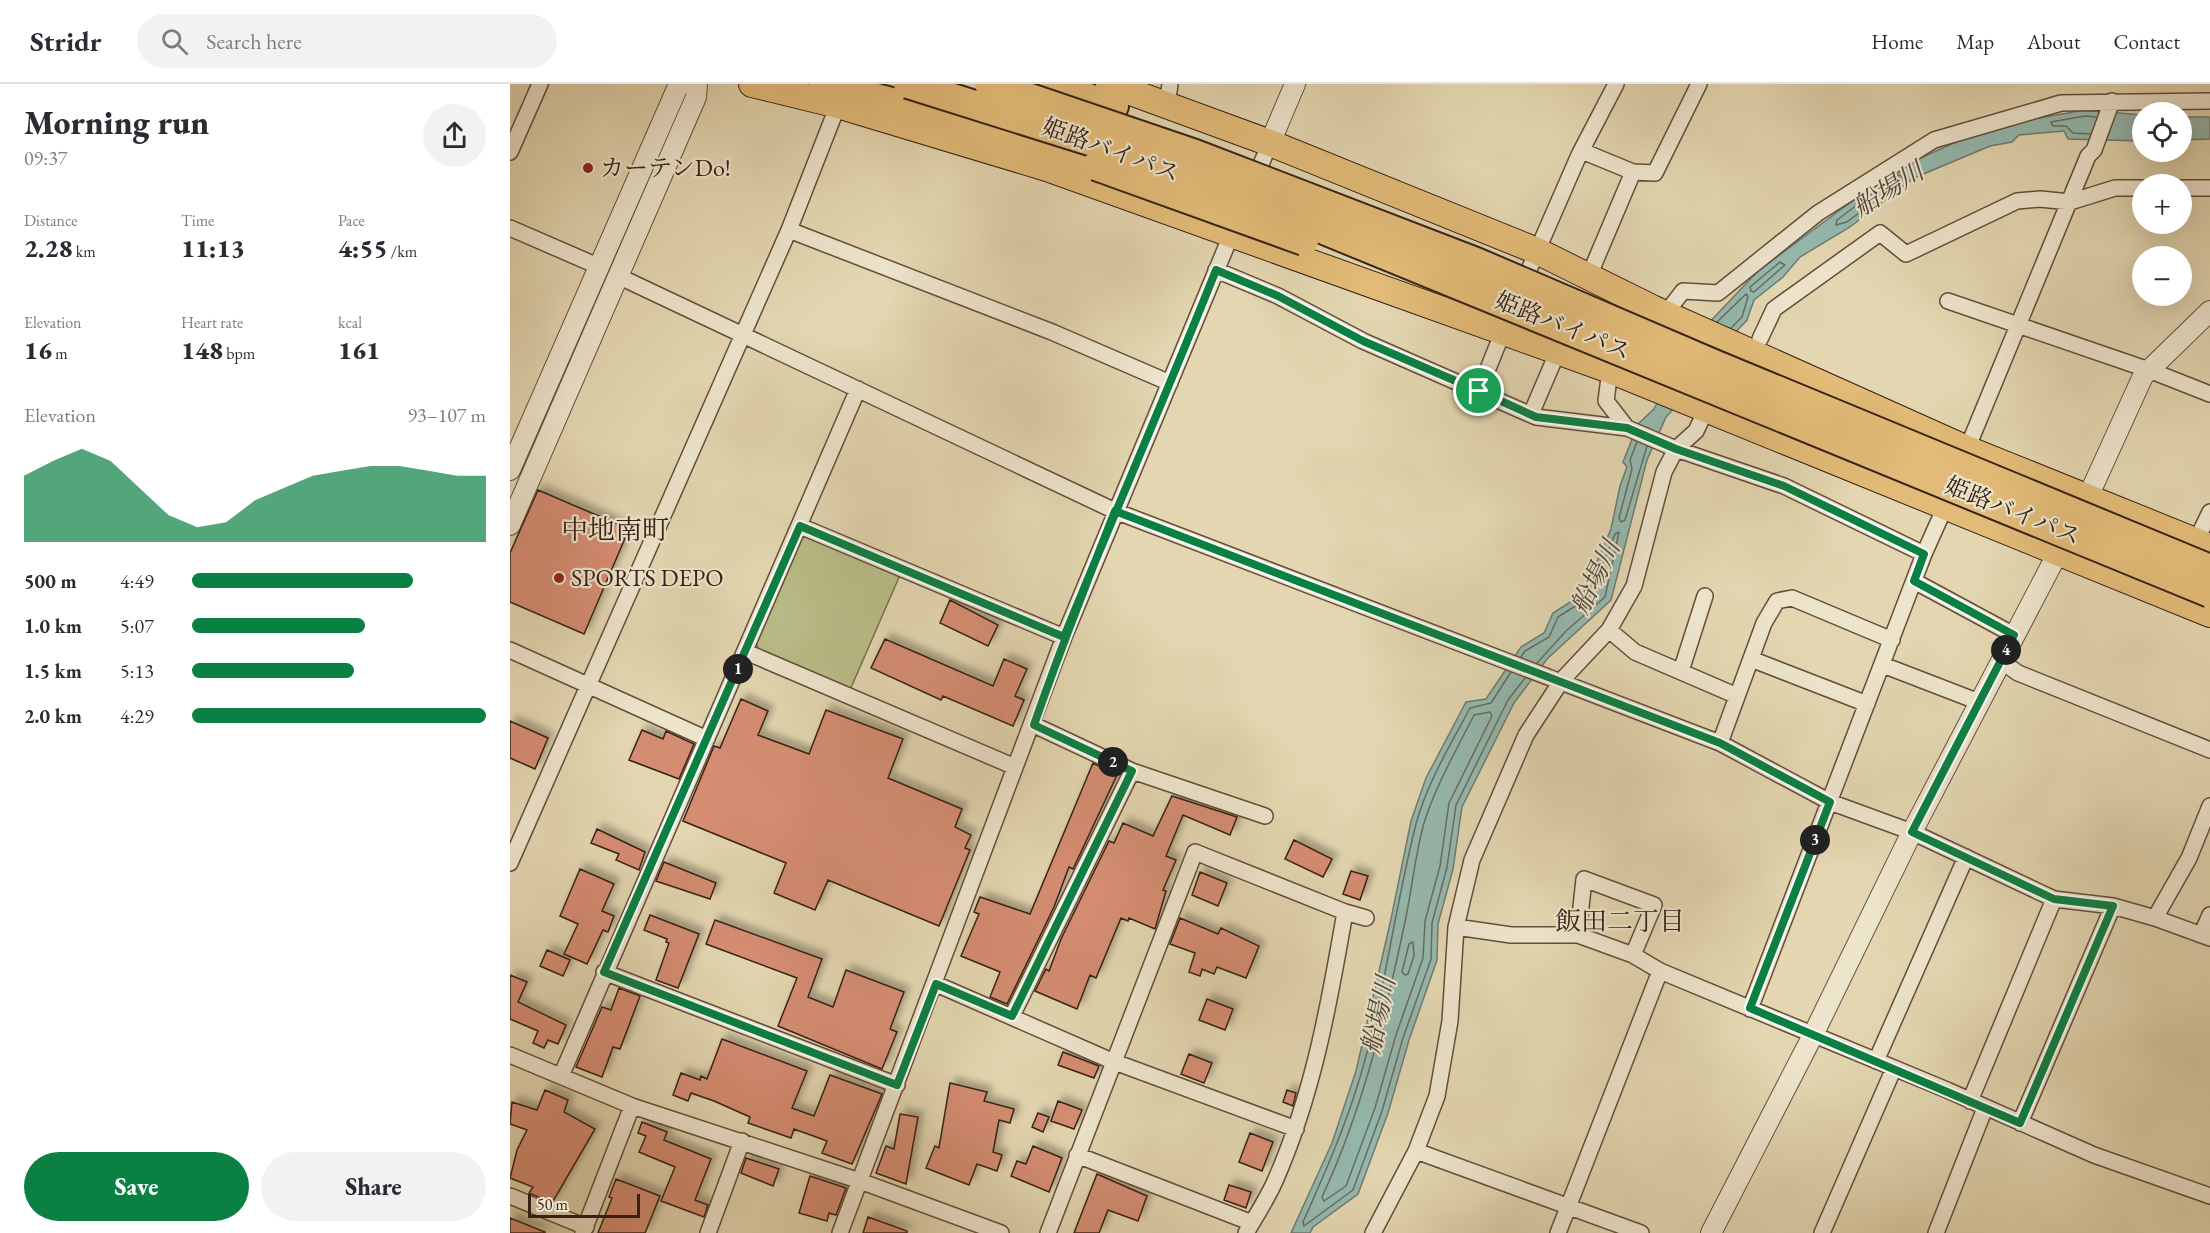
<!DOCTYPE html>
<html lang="en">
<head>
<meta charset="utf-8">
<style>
  body { margin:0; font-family:"EB Garamond","Noto Serif JP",serif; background:#f2f2f3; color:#2b2b33; height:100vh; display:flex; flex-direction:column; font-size:22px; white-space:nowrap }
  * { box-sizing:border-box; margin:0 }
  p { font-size:20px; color:#7c7c81 }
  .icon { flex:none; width:33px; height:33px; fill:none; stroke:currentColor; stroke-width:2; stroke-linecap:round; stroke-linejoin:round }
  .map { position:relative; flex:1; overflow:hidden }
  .panel { display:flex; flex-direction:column; background:#fff; width:510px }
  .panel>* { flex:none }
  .fabs { position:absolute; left:1622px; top:18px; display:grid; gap:12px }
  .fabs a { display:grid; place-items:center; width:60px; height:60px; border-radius:50%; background:#fff; box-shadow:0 6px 24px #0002; font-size:30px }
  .scale { position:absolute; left:18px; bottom:15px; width:112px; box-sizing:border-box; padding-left:6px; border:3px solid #372114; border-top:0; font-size:16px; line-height:21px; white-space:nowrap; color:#372114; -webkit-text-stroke:4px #ede4cc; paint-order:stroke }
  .pin { position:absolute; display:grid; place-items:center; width:51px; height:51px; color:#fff; margin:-26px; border:3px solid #fff; border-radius:50%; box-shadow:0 2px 6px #0007 }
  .km { position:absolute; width:30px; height:30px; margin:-15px; border-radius:50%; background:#222; color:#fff; font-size:16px; line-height:30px; text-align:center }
  .round { display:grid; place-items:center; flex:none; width:63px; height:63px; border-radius:32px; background:#f2f2f3 }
  .head { display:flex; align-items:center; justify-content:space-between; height:102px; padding:0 24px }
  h1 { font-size:33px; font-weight:800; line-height:45px }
  .figures { display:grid; grid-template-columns:repeat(3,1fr); gap:9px; height:102px; padding:6px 24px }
  .figures div { display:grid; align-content:center }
  .figures b { font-size:26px; font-weight:800 }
  .figures small { font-size:16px; font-weight:400 }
  .figures p { font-size:16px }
  .chart { height:168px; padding:12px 24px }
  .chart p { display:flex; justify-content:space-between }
  .chart svg { width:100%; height:108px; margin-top:6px; fill:#0b8043; opacity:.7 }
  .button { display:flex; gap:12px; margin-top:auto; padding:12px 24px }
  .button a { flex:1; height:69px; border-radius:36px; background:#0b8043; color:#fff; font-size:24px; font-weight:800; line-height:69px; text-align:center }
  .button a+a { background:#f2f2f3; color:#2b2b33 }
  ul { padding:0 24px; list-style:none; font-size:20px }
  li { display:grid; grid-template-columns:96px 72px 1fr; align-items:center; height:45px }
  li i { height:15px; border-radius:8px; background:#0b8043 }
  header { display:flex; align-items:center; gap:36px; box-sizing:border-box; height:84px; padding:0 30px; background:#fff; border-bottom:2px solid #e1e1e2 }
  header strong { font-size:28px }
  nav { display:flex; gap:33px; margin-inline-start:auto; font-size:21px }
  .search { width:420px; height:54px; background:#f2f2f3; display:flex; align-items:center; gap:15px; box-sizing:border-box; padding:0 21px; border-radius:33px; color:#7c7c81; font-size:22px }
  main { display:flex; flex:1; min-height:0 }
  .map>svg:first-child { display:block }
  .green { fill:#b9bc87; stroke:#786e4e; stroke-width:1.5 }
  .water { fill:#95b9af; stroke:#6f7c71; stroke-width:1.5 }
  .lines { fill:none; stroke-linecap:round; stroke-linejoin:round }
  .shore { stroke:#666d62; stroke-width:1.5 }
  .building { fill:#d58d72; stroke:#372114; stroke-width:1.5; filter:url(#shadow) }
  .minor-casing { stroke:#624e3b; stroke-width:18 }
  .tertiary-casing { stroke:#624e3b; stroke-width:22 }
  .trunk-casing { stroke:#372114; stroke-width:28 }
  .motorway-casing { stroke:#372114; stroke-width:32 }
  .minor { stroke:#ede4cc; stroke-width:15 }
  .tertiary { stroke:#ede4cc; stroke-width:20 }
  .trunk { stroke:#e2bb78; stroke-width:26 }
  .motorway { stroke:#e2bb78; stroke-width:28 }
  .motorway-bridge-casing { stroke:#372114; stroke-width:32; stroke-linecap:butt }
  .motorway-bridge { stroke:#e2bb78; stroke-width:28 }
  .route-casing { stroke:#fff; stroke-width:12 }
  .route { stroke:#0b8043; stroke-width:8 }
  .poi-dot { fill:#8f2418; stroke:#ede4cc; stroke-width:2 }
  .labels { text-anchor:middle; stroke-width:4.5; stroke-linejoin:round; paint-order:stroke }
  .street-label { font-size:24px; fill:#372114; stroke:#ede4cc }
  .poi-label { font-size:24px; fill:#372114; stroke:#ede4cc; text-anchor:start }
  .water-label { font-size:26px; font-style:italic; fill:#4e473b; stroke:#ede4cc }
  .neighbourhood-label { font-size:26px; fill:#372114; stroke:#ede4cc }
  .quarter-label { font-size:27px; fill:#372114; stroke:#ede4cc }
</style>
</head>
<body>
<header>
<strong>Stridr</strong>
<div class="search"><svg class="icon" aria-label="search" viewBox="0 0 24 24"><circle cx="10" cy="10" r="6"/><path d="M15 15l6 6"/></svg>Search here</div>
<nav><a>Home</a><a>Map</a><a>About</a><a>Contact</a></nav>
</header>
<main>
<section class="panel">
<div class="head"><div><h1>Morning run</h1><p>09:37</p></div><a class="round"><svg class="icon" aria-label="share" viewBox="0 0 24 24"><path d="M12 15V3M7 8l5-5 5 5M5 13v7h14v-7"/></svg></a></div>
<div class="figures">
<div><p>Distance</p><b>2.28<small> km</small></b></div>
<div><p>Time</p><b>11:13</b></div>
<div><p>Pace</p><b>4:55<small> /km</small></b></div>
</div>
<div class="figures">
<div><p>Elevation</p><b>16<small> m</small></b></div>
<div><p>Heart rate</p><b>148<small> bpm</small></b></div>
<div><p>kcal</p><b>161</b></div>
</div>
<div class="chart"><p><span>Elevation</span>93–107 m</p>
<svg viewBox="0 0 160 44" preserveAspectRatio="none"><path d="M0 44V17L10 11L20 6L30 11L40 22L50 33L60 38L70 36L80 27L90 22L100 17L110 15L120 13L130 13L140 15L150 17L160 17V44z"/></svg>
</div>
<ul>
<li><b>500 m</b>4:49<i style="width:75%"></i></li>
<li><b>1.0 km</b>5:07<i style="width:59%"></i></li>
<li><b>1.5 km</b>5:13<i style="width:55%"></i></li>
<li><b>2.0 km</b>4:29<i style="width:100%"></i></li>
</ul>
<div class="button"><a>Save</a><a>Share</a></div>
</section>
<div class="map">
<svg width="1700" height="1149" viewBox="0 0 1700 1149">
  <defs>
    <filter id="shadow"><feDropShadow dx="5.5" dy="-5.5" stdDeviation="3" flood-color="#0004"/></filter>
  </defs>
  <rect width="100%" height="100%" fill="#e3d6b0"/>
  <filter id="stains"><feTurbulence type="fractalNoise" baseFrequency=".00333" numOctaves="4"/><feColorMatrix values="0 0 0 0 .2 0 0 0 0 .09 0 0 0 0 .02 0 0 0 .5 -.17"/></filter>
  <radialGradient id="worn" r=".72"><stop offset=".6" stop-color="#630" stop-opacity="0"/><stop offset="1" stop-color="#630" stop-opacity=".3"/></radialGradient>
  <!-- green -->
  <path class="green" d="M297 452 390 491 340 606 249 567 246 558 291 453Z"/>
  <!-- water -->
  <path class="water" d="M1575 26 1632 31V57L1558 55 1554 47 1509 51 1502 58 1480 62 1404 94 1340 143 1290 173 1273 193 1244 216 1237 236 1207 268 1181 306 1156 333 1137 376 1101 516 1037 575 1004 619 952 723 943 785 928 840 927 876 899 956 878 1029 848 1110 803 1143 800 1149H781L822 1059 846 987 881 835 901 737 916 694 956 618 976 615 1011 563 1034 549 1043 529 1073 510 1101 445 1110 402 1117 383 1113 378 1128 340 1144 325 1176 263 1248 187 1384 86 1457 53 1500 39Z
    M1671 33H1700V55L1671 56Z"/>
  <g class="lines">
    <!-- shore -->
    <path class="shore" d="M1580 50 1563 49 1556 42H1543L1541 38 1575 32 1586 33
      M1387 91 1392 92V96L1337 138 1326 141 1327 136Z
      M1270 178 1275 181 1244 208 1241 207 1240 203Z
      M1207 238 1236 210 1238 213 1232 233 1221 244
      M1127 358 1120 376 1122 385 1109 434 1111 438 1115 436 1137 362
      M1011 573 1015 567 1039 553 1048 533 1078 514 1105 450 1109 448 1095 513 1056 547 1027 579
      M1001 588 981 619 960 624C940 662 917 699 906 740 885 822 875 908 851 990 836 1041 815 1089 793 1138L794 1142 843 1106 872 1027 893 954 921 875 922 839 937 783 946 721 998 616 1015 594
      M980 628 982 632 939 719 930 782 915 837 913 874 886 951 865 1024 836 1102 814 1117 812 1113C853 1025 875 932 895 838 902 805 905 771 914 739 926 701 946 667 964 631Z
      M903 858 904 872 898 890 895 891 892 888 899 860Z"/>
  </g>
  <!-- building -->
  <path class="building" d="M28 406 119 445 74 550 0 518V469Z
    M440 516 488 541 478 562 430 539Z
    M375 555 483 602 494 575 517 585 505 612 514 616 503 642 433 612 431 616 361 584Z
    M231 615 258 627 248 651 299 670 316 626 393 655 378 694 452 725 445 743 461 751 455 764 460 766 429 842 318 796 305 826 264 809 276 779 173 737 204 662 210 664Z
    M0 637 38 654 25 685 0 674Z
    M132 646 153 655 156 647 184 660 169 695 119 676Z
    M583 679 607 691 563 785 559 783 544 823 497 920 480 913 490 888 451 872 469 830 464 828 470 813 520 830Z
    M662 712 727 733 720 751 673 731 656 772 666 776 653 806 656 807 645 845 619 834 618 837 611 834 586 894 580 891 567 925 525 907 536 885 539 887 551 855 599 757 604 759 613 739 643 752Z
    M87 745 135 768 129 786 106 776 109 770 81 759Z
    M784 756 822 775 813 793 775 775Z
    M154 778 206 799 200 815 146 797Z
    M70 785 104 800 92 827 104 832 98 848 93 846 77 880 54 870 68 840 50 832Z
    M841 787 858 792 850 816 833 810Z
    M690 788 717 799 708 822 682 811Z
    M140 831 189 850 168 904 146 896 159 859 156 858 157 855 134 846Z
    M670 834 708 850 711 844 749 862 736 894 707 883 704 890 692 885 690 892 679 888 685 869 660 860Z
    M205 836 312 875 298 913 323 923 336 886 394 908 380 945 387 948 372 985 268 942 287 894 196 860Z
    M37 866 60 876 53 892 30 882Z
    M0 891 17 898 8 918 56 941 48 960 38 956 34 964 23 959 28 947 0 935Z
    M109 904 130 912 110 965 103 963 92 993 66 983 92 923 101 926Z
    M697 915 723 925 715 946 689 936Z
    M212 955 297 987 282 1024 304 1032 320 991 372 1010 342 1080 312 1069 317 1057 284 1045 281 1054 238 1039 240 1033 204 1017 181 1009 178 1017 163 1011 171 989 190 996 191 992 197 995Z
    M553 968 589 982 584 994 548 981Z
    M679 970 702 979 694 999 671 990Z
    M440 999 477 1008 474 1017 504 1025 500 1039 489 1036 483 1068 492 1071 487 1087 467 1080 459 1101 416 1084 425 1062 429 1064Z
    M35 1006 58 1016 54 1028 85 1045 42 1119 19 1109 23 1103 0 1094 7 1066 17 1046 0 1040 2 1018 27 1026Z
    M777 1006 786 1009 783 1022 773 1018Z
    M548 1017 572 1026 564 1045 541 1037Z
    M528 1029 539 1033 533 1048 522 1043Z
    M390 1030 408 1033 396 1100 366 1089 376 1062 384 1065Z
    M132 1038 157 1048 154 1056 201 1075 185 1116 198 1121 194 1133 151 1117 165 1083 129 1068 136 1052 128 1049Z
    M740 1049 763 1058 752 1087 729 1078Z
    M523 1062 552 1074 539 1108 501 1092 507 1077 516 1080Z
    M236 1074 269 1085 263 1102 231 1089Z
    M587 1090 637 1112 628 1137 598 1126 589 1149H564Z
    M300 1092 336 1104 326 1131 319 1129 317 1137 289 1129Z
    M106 1095 150 1112 135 1149H88L102 1114 99 1113Z
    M719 1101 741 1108 736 1124 714 1116Z
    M358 1133 397 1147V1149H353Z
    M0 1134 35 1148V1149H0Z"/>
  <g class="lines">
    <defs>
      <path id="minor" d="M657 21 660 0
        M1072 67 1123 88
        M0 68 30 0
        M744 97 760 59
        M1671 104H1700
        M0 144 90 183
        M279 146 542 248 660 299
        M706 186 768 212 853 257 1026 333 1117 344 1166 365 1274 402 1414 470
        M108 192 605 427 1210 659 1320 718 1402 748 1544 815 1603 822 1645 834 1700 854
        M1079 192 1123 88 1145 89 1189 0
        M1011 204 1069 71 1106 0
        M1438 217 1639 286 1700 310
        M1156 229 1173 207 1208 209 1308 129 1424 56 1551 19 1700 17
        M1250 255 1264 225 1370 149 1396 170 1507 117 1530 115 1560 118 1605 104H1632
        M1103 281 1100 286 1096 317 1117 344
        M969 307 996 240
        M1021 330 1048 267
        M1457 365 1578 72 1584 66 1602 17
        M290 442 554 553
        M1686 457 1700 428
        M1404 497 1504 551
        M1099 546 1125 568 1227 612
        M0 566 197 655
        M236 568 505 683
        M1241 575 1357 620
        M1491 577 1508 589 1700 666
        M1373 581 1469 618
        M1171 587 1195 512
        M1210 659 1254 539 1267 517 1282 514 1382 556
        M622 687 755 732
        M0 779 279 146 328 21
        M1645 834 1679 774 1700 722
        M946 843 1001 851H1068L1123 871 1150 887 1437 1006 1584 1071 1700 1112
        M1068 851 1074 795 1144 821 1123 871
        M1691 851 1700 831
        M94 888 387 1001
        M426 900 602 977 786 1045
        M1240 925 1414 470 1435 423
        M502 932 622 687 524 641
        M0 971 122 1022 350 1097 491 1149
        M1366 977 1456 773
        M51 992 348 305
        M1460 1017 1544 815
        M1510 1039 1603 822
        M906 1067 1131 1149
        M567 1071 742 1139
        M0 1112 76 1143
        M73 1149 122 1022
        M198 1149 232 1057
        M330 1149 554 553 724 144
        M538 1149 685 768 835 828 856 834
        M736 1149C746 1132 757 1115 765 1097 803 1011 819 921 835 828
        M863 1149 906 1067 927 1012 940 937 946 843 962 776 1016 651 1052 596 1099 546 1124 502 1154 388 1166 365 1186 347 1197 324
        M1048 1149 1150 887
        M1312 1149 1384 984
        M1426 1149 1475 1024"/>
      <path id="tertiary" d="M760 59 785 0
        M0 386 169 0
        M1572 426 1633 292 1700 227
        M0 441 186 13 187 0
        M1201 1149 1303 951 1402 748 1554 457"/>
      <path id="trunk" d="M242 0 328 21 537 84 1100 286 1700 530
        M599 0 760 59 1027 167 1142 224 1457 365 1700 463"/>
      <path id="motorway" d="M313 0 477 43 586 82
        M535 0 604 22"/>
    </defs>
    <!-- minor casing -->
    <use href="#minor" class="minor-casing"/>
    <!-- tertiary casing -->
    <use href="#tertiary" class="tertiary-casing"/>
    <!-- trunk casing -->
    <use href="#trunk" class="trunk-casing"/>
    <!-- motorway casing -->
    <use href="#motorway" class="motorway-casing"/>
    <!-- minor -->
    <use href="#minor" class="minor"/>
    <!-- tertiary -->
    <use href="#tertiary" class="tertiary"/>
    <!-- trunk -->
    <use href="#trunk" class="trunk"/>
    <!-- motorway -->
    <use href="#motorway" class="motorway"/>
    <defs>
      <path id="motorway-bridge" d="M398 0 589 60 758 123 1700 509
        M479 0 685 70 966 178 1204 280 1700 485
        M586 82 794 157"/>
    </defs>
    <!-- motorway-bridge casing -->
    <use href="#motorway-bridge" class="motorway-bridge-casing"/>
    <!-- motorway-bridge -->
    <use href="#motorway-bridge" class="motorway-bridge"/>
  </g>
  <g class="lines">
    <defs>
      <path id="route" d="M969 307 853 257 768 212 706 186C657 309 604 430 554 553L290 442 94 888 387 1001 426 900 502 932 622 687 524 641C549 568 577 498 605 427L1210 659 1320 718 1240 924 1510 1039 1603 822 1544 815 1402 748 1504 551 1404 497 1414 470 1274 402 1166 365 1117 344 1026 333 969 307"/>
    </defs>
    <!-- route casing -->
    <use href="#route" class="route-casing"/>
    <!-- route -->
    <use href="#route" class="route"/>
  </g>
  <!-- markers -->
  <g class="poi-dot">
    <circle cx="78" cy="84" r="6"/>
    <circle cx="49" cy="494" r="6"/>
  </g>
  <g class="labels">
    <!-- street labels -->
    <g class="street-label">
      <text transform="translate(601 66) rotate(20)" y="8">姫路バイパス</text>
      <text transform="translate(1053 242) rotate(22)" y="8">姫路バイパス</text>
      <text transform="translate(1503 427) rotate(22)" y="8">姫路バイパス</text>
    </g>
    <!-- poi labels -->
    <g class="poi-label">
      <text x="90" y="92">カーテンDo!</text>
      <text x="61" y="502">SPORTS DEPO</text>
    </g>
    <!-- water labels -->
    <g class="water-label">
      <text transform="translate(1378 105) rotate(-32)" y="9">船場川</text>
      <text transform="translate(1085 493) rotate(-64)" y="9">船場川</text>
      <text transform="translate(868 931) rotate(-78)" y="9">船場川</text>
    </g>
    <!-- neighbourhood labels -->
    <g class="neighbourhood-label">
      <text x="1110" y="846">飯田二丁目</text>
    </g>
    <!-- quarter labels -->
    <g class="quarter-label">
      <text x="105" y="455">中地南町</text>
    </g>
  </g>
  <rect width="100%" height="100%" filter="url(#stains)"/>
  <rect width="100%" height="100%" fill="url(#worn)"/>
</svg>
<div class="fabs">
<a><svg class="icon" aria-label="locate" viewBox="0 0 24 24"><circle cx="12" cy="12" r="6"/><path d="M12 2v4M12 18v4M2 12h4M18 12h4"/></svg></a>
<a>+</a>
<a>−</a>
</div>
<div class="scale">50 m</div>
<div class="pin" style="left:969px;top:307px;background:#1e9e55"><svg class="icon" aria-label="arrive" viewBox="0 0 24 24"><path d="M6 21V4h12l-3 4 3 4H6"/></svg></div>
<b class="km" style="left:228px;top:585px">1</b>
<b class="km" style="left:603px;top:678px">2</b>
<b class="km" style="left:1305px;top:756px">3</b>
<b class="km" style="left:1496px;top:566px">4</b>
</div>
</main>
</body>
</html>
